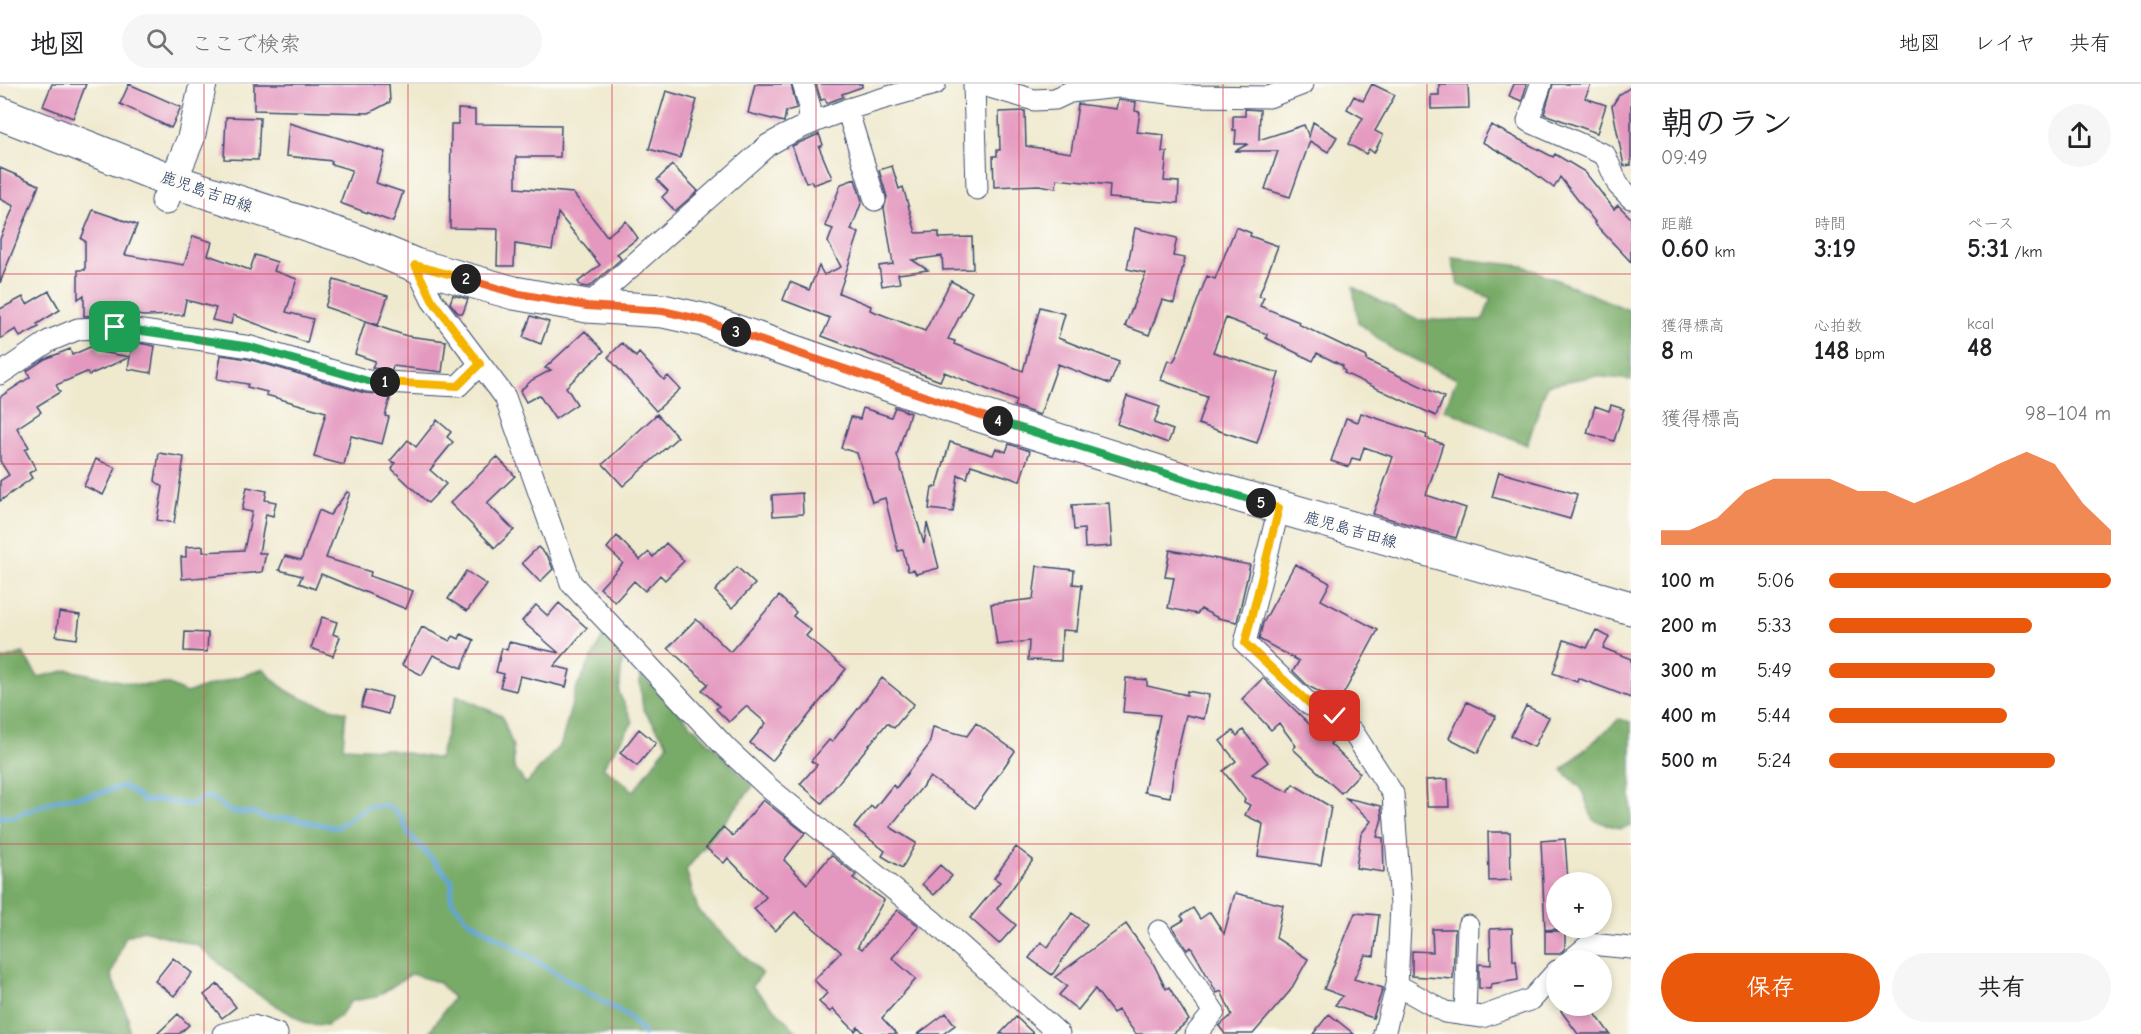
<!DOCTYPE html>
<html lang="ja">
<head>
<meta charset="utf-8">
<style>
  body { margin:0; font-family:"Comic Neue","Klee One",sans-serif; background:#f6f6f6; color:#202124; height:100vh; display:flex; flex-direction:column; font-size:22px; white-space:nowrap }
  * { box-sizing:border-box; margin:0 }
  p { font-size:20px; color:#757577 }
  .icon { flex:none; width:33px; height:33px; fill:none; stroke:currentColor; stroke-width:2; stroke-linecap:round; stroke-linejoin:round }
  .map { position:relative; flex:1; overflow:hidden }
  .details { display:flex; flex-direction:column; background:#fff; width:510px }
  .details>* { flex:none }
  .controls { position:absolute; left:1546px; top:788px; display:grid; gap:12px }
  .controls a { display:grid; place-items:center; width:66px; height:66px; border-radius:50%; background:#fff; box-shadow:0 3px 9px #0003; font-size:30px }
  .pin { position:absolute; display:grid; place-items:center; width:51px; height:51px; color:#fff; margin:-26px; border-radius:12px; box-shadow:0 3px 9px #0006 }
  .km { position:absolute; width:30px; height:30px; margin:-15px; border-radius:50%; background:#222; color:#fff; font-size:16px; line-height:30px; text-align:center }
  .round { display:grid; place-items:center; flex:none; width:63px; height:63px; border-radius:32px; background:#f6f6f6 }
  .headline { display:flex; align-items:center; justify-content:space-between; height:102px; padding:0 30px }
  h1 { font-size:33px; font-weight:700; line-height:45px }
  .metrics { display:grid; grid-template-columns:repeat(3,1fr); gap:9px; height:102px; padding:6px 30px }
  .metrics div { display:grid; align-content:center }
  .metrics b { font-size:26px; font-weight:700 }
  .metrics small { font-size:16px; font-weight:400 }
  .metrics p { font-size:16px }
  .chart { height:168px; padding:12px 30px }
  .chart p { display:flex; justify-content:space-between }
  .chart svg { width:100%; height:108px; margin-top:6px; fill:#ea580c; opacity:.7 }
  .cta { display:flex; gap:12px; margin-top:auto; padding:12px 30px }
  .cta a { flex:1; height:69px; border-radius:36px; background:#ea580c; color:#fff; font-size:24px; font-weight:700; line-height:69px; text-align:center }
  .cta a+a { background:#f6f6f6; color:#202124 }
  ul { padding:0 30px; list-style:none; font-size:20px }
  li { display:grid; grid-template-columns:96px 72px 1fr; align-items:center; height:45px }
  li i { height:15px; border-radius:8px; background:#ea580c }
  header { display:flex; align-items:center; gap:36px; box-sizing:border-box; height:84px; padding:0 30px; background:#fff; border-bottom:2px solid #e0e0e0 }
  header strong { font-size:28px }
  nav { display:flex; gap:33px; margin-inline-start:auto; font-size:21px }
  .search { width:420px; height:54px; background:#f6f6f6; display:flex; align-items:center; gap:15px; box-sizing:border-box; padding:0 21px; border-radius:33px; color:#757577; font-size:22px }
  main { display:flex; flex:1; min-height:0 }
  .map>svg:first-child { display:block }
  .forest { fill:#78ab67; stroke:#4a6d62; stroke-width:1.5 }
  .lines { fill:none; stroke-linecap:round; stroke-linejoin:round }
  .stream { stroke:#61a5d6; stroke-width:5 }
  .building { fill:#e498bf }
  .minor-casing { stroke:#3b4b6f; stroke-width:23 }
  .tertiary-casing { stroke:#3b4b6f; stroke-width:29 }
  .primary-casing { stroke:#3b4b6f; stroke-width:35 }
  .minor { stroke:#fff; stroke-width:21 }
  .tertiary { stroke:#fff; stroke-width:27 }
  .primary { stroke:#fff; stroke-width:33 }
  .split-1-casing { stroke:#fff; stroke-width:12 }
  .split-2-casing { stroke:#fff; stroke-width:12 }
  .split-3-casing { stroke:#fff; stroke-width:12 }
  .split-4-casing { stroke:#fff; stroke-width:12 }
  .split-5-casing { stroke:#fff; stroke-width:12 }
  .split-6-casing { stroke:#fff; stroke-width:12 }
  .split-1 { stroke:#22a559; stroke-width:8 }
  .split-2 { stroke:#f5b400; stroke-width:8 }
  .split-3 { stroke:#f0652b; stroke-width:8 }
  .split-4 { stroke:#f0652b; stroke-width:8 }
  .split-5 { stroke:#22a559; stroke-width:8 }
  .split-6 { stroke:#f5b400; stroke-width:8 }
  .grid { fill:none; stroke:#d1495b; stroke-width:1.5; stroke-opacity:0.55 }
  .labels { text-anchor:middle; stroke-width:6; stroke-linejoin:round; paint-order:stroke }
  .street-label { font-size:16px; fill:#1b2f5e; stroke:#fdfcf7 }
</style>
</head>
<body>
<header>
<strong>地図</strong>
<div class="search"><svg class="icon" aria-label="search" viewBox="0 0 24 24"><circle cx="10" cy="10" r="6"/><path d="M15 15l6 6"/></svg>ここで検索</div>
<nav><a>地図</a><a>レイヤ</a><a>共有</a></nav>
</header>
<main>
<div class="map">
<svg width="1631" height="950" viewBox="0 0 1631 950">
  <rect width="100%" height="100%" fill="#fdfcf7"/>
  <filter id="ink" filterUnits="userSpaceOnUse"><feTurbulence type="fractalNoise" baseFrequency=".0167" numOctaves="2"/><feDisplacementMap in="SourceGraphic" scale="12" xChannelSelector="R" yChannelSelector="G"/><feConvolveMatrix kernelMatrix="1 2 1 2 8 2 1 2 1" color-interpolation-filters="sRGB"/></filter>
  <filter id="wash" filterUnits="userSpaceOnUse"><feTurbulence type="fractalNoise" baseFrequency=".008" numOctaves="4" result="noise"/><feDisplacementMap in="SourceGraphic" scale="24" xChannelSelector="R" yChannelSelector="G"/><feGaussianBlur stdDeviation="1.35" result="paint"/><feColorMatrix in="noise" values="0 0 0 0 0 0 0 0 0 0 0 0 0 0 0 0 0 1.4 0 .05"/><feComposite in="paint" operator="in"/></filter>
  <g filter="url(#wash)">
    <rect width="100%" height="100%" fill="#efe9ce"/>
    <!-- forest -->
    <path class="forest" d="M1452 174 1524 182 1631 227V296L1595 292 1547 301 1527 361 1444 325 1457 295 1393 266 1358 238 1353 203 1417 236H1483L1491 214 1458 201Z
      M603 552 623 569 619 609 633 638 603 683 634 707 668 660 643 625 639 589 753 702 686 786 698 826 762 890 752 902 799 950H428L453 914 438 898 411 890 376 913 351 917 339 933 327 941 307 940 254 908 197 861 143 846 125 853 111 892 128 933 129 950H0V576L23 569 38 593 69 586 138 601 167 600 186 609 264 585C284 613 314 619 346 628L343 663 385 665 439 675 457 611 502 632 513 663 514 684 526 700 561 660 576 605Z
      M1619 635 1631 638V742L1621 745 1593 736 1581 704 1562 686Z"/>
    <g class="lines">
      <!-- stream -->
      <path class="stream" d="M0 733H12L59 715 92 711 124 702 144 717 159 716 192 721 204 713 212 714 231 728 254 729 268 735 290 734 336 744 368 722H388L401 733 409 750 452 797 451 816 468 836 629 933 644 950"/>
    </g>
    <g id="blocks">
      <!-- building -->
      <path class="building" d="M52 0H86L73 34 43 22Z
        M129 0 181 23 171 44 120 20Z
        M254 0H389L390 18 369 29 254 26Z
        M755 0H791L797 24 786 27 784 38 748 29Z
        M816 0H862V3L842 10 843 13 827 19 825 15 821 16Z
        M1372 0 1395 11 1375 47 1383 51 1374 69 1369 65 1366 70 1348 60 1363 34 1347 25 1354 12 1363 17Z
        M1439 0H1468L1469 24 1431 25V11H1439Z
        M1514 0H1527L1522 17 1509 12Z
        M1553 0H1591L1585 14 1606 21 1597 49 1544 30Z
        M1631 3V81L1624 82 1612 22 1619 11Z
        M666 7 697 16 680 74 649 65Z
        M1118 16 1136 18 1135 27 1140 28 1137 48 1164 51 1162 68H1167L1164 97 1179 98 1178 119 1109 114 1110 101 1057 95 1056 104 1039 101 994 103 993 72H997V66H1000L999 28 1025 27 1026 62 1071 69 1078 20 1116 25Z
        M458 25 475 26V40L561 41 560 73H516V104L573 109 607 152 626 137 638 154 617 170 621 175 589 203 581 202 578 198 600 181 558 129 552 166 515 160 514 182H497L498 145 450 144 451 40H458Z
        M1245 25 1260 26 1259 56 1304 41 1309 53 1313 38 1337 53 1328 68 1310 57 1290 113 1265 105 1278 67H1235L1248 60H1235L1236 46H1233V32H1245Z
        M226 33 260 34 258 76 224 75Z
        M289 39 385 68 376 99 403 108 393 138 340 119 352 86 331 80 332 77 286 72Z
        M1491 41 1553 73 1555 70 1585 88 1614 125 1618 121 1631 134V178L1594 139 1595 138 1560 93 1554 104 1520 79 1482 58Z
        M819 50 823 61 819 63 832 94 813 101 811 97 806 99 792 62Z
        M672 81 698 107 675 127 662 113 668 107 657 96Z
        M892 82 899 105 903 103 916 149 939 148V154L972 153 973 185 943 186 942 172 912 176 928 186 898 190 900 199 882 202 879 182 893 180 884 124 887 113 879 86Z
        M0 84 39 101 0 199V155L14 122 0 115Z
        M855 95 862 117 851 146 859 149 839 209 871 222 870 226 925 247 951 197 972 208 948 255 955 257 954 260 1023 287 1040 223 1065 230 1058 254 1119 278 1110 300 1058 280 1040 331 1014 322 1016 317 944 288 940 297 822 252 830 234 783 216 790 198 809 206 819 182 824 191 841 183 828 158 833 145 825 142 841 100Z
        M93 126 137 141 125 171 184 181 193 152 212 158 208 171 250 186 255 171 277 178 274 187 297 195 286 228 313 235 307 259 233 231 231 240 212 236 216 224 186 216 183 231 143 232 104 225V231L84 232V211L78 215V186H85V157L81 155Z
        M1236 143 1251 149 1250 152 1278 162 1259 212 1264 213 1260 222 1299 238 1298 240 1367 273 1366 276 1444 313 1436 332 1344 289 1345 287 1342 285 1343 282 1317 269 1313 277 1266 254 1267 250 1226 234 1213 268 1279 289 1257 359 1198 340 1207 313 1161 296 1168 276 1173 278 1176 273 1207 192 1215 195Z
        M1135 144 1177 154 1173 172 1185 174 1174 219 1162 216 1149 251 1125 242 1146 189 1127 185Z
        M334 196 388 212 378 241 325 223Z
        M49 207 60 226 37 240 39 243 20 253 16 245 0 255V225L23 213 27 220Z
        M453 211 468 215 463 229H458L450 219Z
        M531 232 549 238 541 260 523 253Z
        M365 238 407 252 446 257 442 288 393 282 392 286 372 284 375 277 355 270Z
        M585 247 604 267 566 303 577 320 555 335 539 311 526 318 520 307 532 296 551 286 545 284Z
        M133 258 155 262 151 289 128 285 130 273 89 291 87 288 56 301 60 308 37 322 41 328 17 344 29 363 25 366 36 385 29 389 32 394 0 417V397L9 391 0 377V313L30 293 27 287 45 275 70 265 72 271 97 260 100 268 130 273Z
        M622 259 636 273 639 269 664 296 668 292 680 305 656 327 608 273Z
        M221 271 248 275 365 309 391 311 385 332 389 333 382 360 351 352 344 381 314 373 326 328 266 311 267 308 247 303 248 300 217 295Z
        M1127 312 1160 323 1154 339 1173 346 1168 359 1117 340Z
        M1611 321 1624 325 1614 357 1587 349 1595 322 1609 327Z
        M895 323 910 329 897 371 924 460 927 439 939 484 916 490 914 486 908 487 903 466 898 467 885 414 872 418 857 369 841 364 851 333 860 335 863 324 891 333Z
        M1361 329 1427 351 1426 354 1443 360 1426 411 1466 424 1456 454 1373 430 1393 373 1364 363 1360 376 1352 374 1349 383 1331 377 1346 334 1358 338Z
        M657 330 678 353 623 402 603 380Z
        M437 336 451 348 447 353 453 358 430 386 446 400 428 419 392 385 395 379 390 377 408 356 416 363Z
        M950 358 993 371 996 364 1006 368 1009 360 1030 367 1020 397 971 381 967 394 958 391 953 428 929 425 932 403H937Z
        M159 369 184 373 174 439 157 436 163 403 155 397Z
        M497 373 515 392 487 419 514 446 495 464 450 419Z
        M96 375 116 384 103 411 84 402Z
        M1499 388 1577 410 1570 435 1492 413Z
        M247 403 267 407 265 416 276 418 273 432 266 430 259 469H266L262 488 182 495 181 473H186V463L203 462V468L244 466 252 428 242 426Z
        M347 408 350 409 326 474 371 488 370 492 413 507 406 525 321 490 315 505 299 499 302 492 279 486 285 472 301 476 319 426 330 431Z
        M802 409 803 430 773 432 772 411Z
        M1109 419 1112 462 1085 464 1084 445 1074 446 1072 421Z
        M617 452 640 476 649 468 653 473 666 459 684 477 665 496 660 491 645 507 634 497 615 518 600 504 623 479 607 464Z
        M538 463 548 473 553 485 540 498 522 479Z
        M1170 466 1250 481 1237 538 1218 534 1201 525 1197 530 1168 524 1174 494 1165 493Z
        M1295 480 1330 499 1321 516 1378 546 1339 618 1308 602 1293 587 1299 577 1259 555 1263 539Z
        M1037 482 1074 486 1073 500 1082 501 1077 547 1062 546 1061 577 1028 576 1029 557 997 561 991 520 1033 515Z
        M737 483 755 500 732 524 715 507Z
        M466 487 487 501 467 527 448 515Z
        M779 512 796 528 793 532 811 546 806 552 846 585 772 677 750 659 766 639 746 622 729 638 716 625 719 622 702 606 708 600 668 564 696 535 730 568Z
        M559 519 587 544 554 582 570 586 566 603 520 592 516 607 500 603 504 590 496 588 502 564 507 566 509 558 559 569 522 537 536 521 548 532Z
        M59 528 80 531 77 555 56 552Z
        M322 533 337 538 333 550 340 553 333 572 311 564Z
        M422 543 450 557 453 552 459 555 461 550 474 556 462 584 433 571 422 591 402 581Z
        M1596 546 1609 553 1603 564 1631 575V614L1578 594 1577 598 1553 589 1564 556 1587 564Z
        M185 548 208 549 207 568 184 567Z
        M882 594 914 620 894 644 887 639 822 719 800 700 817 681 811 677 829 656 832 658Z
        M1126 594 1147 596V602L1187 611V607L1209 611 1204 635 1186 631 1175 678 1170 713 1144 708 1160 631 1123 628Z
        M1263 594 1313 644 1318 638 1337 652 1330 660 1360 689 1341 709 1293 665 1296 662 1279 639 1271 646 1242 615Z
        M366 606 392 613 388 630 361 623Z
        M1467 618 1496 632 1478 669 1449 654Z
        M1526 622 1549 633 1534 663 1511 652Z
        M976 639 1015 667 1004 683 975 724 930 693 890 743 916 759 902 784 882 772 885 767 854 743 871 722 874 725 893 701 896 704 929 661 933 643 967 652Z
        M639 645 656 659 637 682 620 669Z
        M1243 646 1268 678 1252 690 1288 708 1293 700 1331 723 1321 781 1258 772 1263 740 1245 731 1250 721 1244 718 1245 715 1223 687 1236 677 1220 657 1233 647 1237 652Z
        M1448 695 1449 723H1427L1426 696Z
        M1346 714 1381 722 1382 734 1377 753 1383 754 1384 788 1356 784 1361 750 1371 737Z
        M763 716 805 749 784 776 807 800 831 771 856 791 853 794 884 816 858 862 862 865 898 826 919 842 892 874 916 895 882 934 897 950H865L858 943 855 947 833 925 830 928 819 918 827 909 814 896 841 868 795 828 775 847 754 825 766 813 728 774 724 779 706 764 723 743 733 752Z
        M1488 748H1510L1511 796 1489 797Z
        M1565 755 1568 798H1557V845L1545 846 1541 757Z
        M1016 763 1033 776 997 825 1016 841 999 860 970 834 1000 798 994 794Z
        M940 781 952 792 934 811 922 800Z
        M1235 809 1283 821 1276 854 1308 875 1290 907 1253 950H1225L1219 942 1232 931 1221 907 1217 909 1191 863 1187 866 1172 843 1184 836 1181 832 1193 824 1200 835 1210 828 1224 850Z
        M1072 829 1087 840 1052 891 1029 874 1041 858 1048 863Z
        M1355 829 1379 831 1374 872 1365 871 1354 895 1383 904 1373 934 1335 921 1343 912 1324 905Z
        M1126 840 1152 877 1166 905 1169 903 1189 936 1173 950H1136L1118 926 1113 929 1095 905 1078 926 1059 911 1067 902 1055 893Z
        M1512 844 1513 877 1516 876 1518 896 1491 900 1490 905 1479 904V880L1491 881 1490 845Z
        M1432 845H1455L1453 895 1412 892V867L1433 868Z
        M1545 847H1565V864L1560 870H1545Z
        M173 874 192 889 174 912 155 897Z
        M218 900 236 923 222 934 204 911Z
        M1570 921H1589L1610 950H1578L1561 927Z
        M946 929 955 941 943 950H918Z
        M178 930 189 941 179 950H157Z
        M1329 930 1354 950H1313Z
        M1016 933 1034 950H1000Z"/>
    </g>
  </g>
  <g filter="url(#ink)">
    <use href="#blocks" fill-opacity="0" stroke="#3b4b6f" stroke-width="1.5"/>
    <g class="lines">
      <defs>
        <path id="minor" d="M803 0 810 23 807 40
          M974 0 977 105
          M979 0 1034 16 1055 15 1070 8 1118 3 1194 12 1269 13 1303 0
          M1541 0 1528 37 1605 71 1618 101 1631 114
          M847 25 875 116
          M415 181 432 216 505 313 571 499 727 665 769 704 934 838 1059 950
          M587 222 768 61C820 30 877 16 935 0
          M0 290 49 257 78 245 115 243 251 263 368 297 458 302 480 280
          M1279 424 1245 559 1310 621 1335 632 1353 648 1393 710 1401 821 1397 901 1384 950
          M1159 847 1214 928 1196 950
          M1571 876 1590 860 1631 864
          M1397 901 1445 928 1482 933 1532 915 1557 887
          M1465 931 1468 842
          M223 950 253 942 277 950"/>
        <path id="tertiary" d="M165 117 191 54 203 0"/>
        <path id="primary" d="M0 29 173 97 352 155 415 181 514 209 587 222 663 227 703 236 941 319 1181 395 1631 524"/>
      </defs>
      <!-- minor casing -->
      <use href="#minor" class="minor-casing"/>
      <!-- tertiary casing -->
      <use href="#tertiary" class="tertiary-casing"/>
      <!-- primary casing -->
      <use href="#primary" class="primary-casing"/>
      <!-- minor -->
      <use href="#minor" class="minor"/>
      <!-- tertiary -->
      <use href="#tertiary" class="tertiary"/>
      <!-- primary -->
      <use href="#primary" class="primary"/>
    </g>
  </g>
  <g class="lines" filter="url(#ink)">
    <defs>
      <path id="split-1" d="M115 243 251 263 368 297 385 298"/>
      <path id="split-2" d="M385 298 458 302 480 280 432 216 415 181 466 195"/>
      <path id="split-3" d="M466 195 514 209 587 222 663 227 703 236 736 248"/>
      <path id="split-4" d="M736 248 998 337"/>
      <path id="split-5" d="M998 337 1261 419"/>
      <path id="split-6" d="M1261 419 1279 424 1245 559 1311 621 1335 632"/>
    </defs>
    <!-- split-1 casing -->
    <use href="#split-1" class="split-1-casing"/>
    <!-- split-2 casing -->
    <use href="#split-2" class="split-2-casing"/>
    <!-- split-3 casing -->
    <use href="#split-3" class="split-3-casing"/>
    <!-- split-4 casing -->
    <use href="#split-4" class="split-4-casing"/>
    <!-- split-5 casing -->
    <use href="#split-5" class="split-5-casing"/>
    <!-- split-6 casing -->
    <use href="#split-6" class="split-6-casing"/>
    <!-- split-1 -->
    <use href="#split-1" class="split-1"/>
    <!-- split-2 -->
    <use href="#split-2" class="split-2"/>
    <!-- split-3 -->
    <use href="#split-3" class="split-3"/>
    <!-- split-4 -->
    <use href="#split-4" class="split-4"/>
    <!-- split-5 -->
    <use href="#split-5" class="split-5"/>
    <!-- split-6 -->
    <use href="#split-6" class="split-6"/>
  </g>
  <!-- grid -->
  <path class="grid" d="M204 0V950M408 0V950M612 0V950M816 0V950M1019 0V950M1223 0V950M1427 0V950M0 190H1631M0 380H1631M0 570H1631M0 760H1631"/>
  <g class="labels">
    <!-- street labels -->
    <g class="street-label">
      <text transform="translate(207 107) rotate(19)" y="6">鹿児島吉田線</text>
      <text transform="translate(1351 445) rotate(16)" y="6">鹿児島吉田線</text>
    </g>
  </g>
</svg>
<div class="controls">
<a>+</a>
<a>−</a>
</div>
<div class="pin" style="left:115px;top:243px;background:#1e9e55"><svg class="icon" aria-label="arrive" viewBox="0 0 24 24"><path d="M6 21V4h12l-3 4 3 4H6"/></svg></div>
<div class="pin" style="left:1335px;top:632px;background:#d93025"><svg class="icon" aria-label="check" viewBox="0 0 24 24"><path d="M5 12l5 5 9-10"/></svg></div>
<b class="km" style="left:385px;top:298px">1</b>
<b class="km" style="left:466px;top:195px">2</b>
<b class="km" style="left:736px;top:248px">3</b>
<b class="km" style="left:998px;top:337px">4</b>
<b class="km" style="left:1261px;top:419px">5</b>
</div>
<section class="details">
<div class="headline"><div><h1>朝のラン</h1><p>09:49</p></div><a class="round"><svg class="icon" aria-label="share" viewBox="0 0 24 24"><path d="M12 15V3M7 8l5-5 5 5M5 13v7h14v-7"/></svg></a></div>
<div class="metrics">
<div><p>距離</p><b>0.60<small> km</small></b></div>
<div><p>時間</p><b>3:19</b></div>
<div><p>ペース</p><b>5:31<small> /km</small></b></div>
</div>
<div class="metrics">
<div><p>獲得標高</p><b>8<small> m</small></b></div>
<div><p>心拍数</p><b>148<small> bpm</small></b></div>
<div><p>kcal</p><b>48</b></div>
</div>
<div class="chart"><p><span>獲得標高</span>98–104 m</p>
<svg viewBox="0 0 160 44" preserveAspectRatio="none"><path d="M0 44V38L10 38L20 33L30 22L40 17L50 17L60 17L70 22L80 22L90 27L100 22L110 17L120 11L130 6L140 11L150 27L160 38V44z"/></svg>
</div>
<ul>
<li><b>100 m</b>5:06<i style="width:100%"></i></li>
<li><b>200 m</b>5:33<i style="width:72%"></i></li>
<li><b>300 m</b>5:49<i style="width:59%"></i></li>
<li><b>400 m</b>5:44<i style="width:63%"></i></li>
<li><b>500 m</b>5:24<i style="width:80%"></i></li>
</ul>
<div class="cta"><a>保存</a><a>共有</a></div>
</section>
</main>
</body>
</html>
